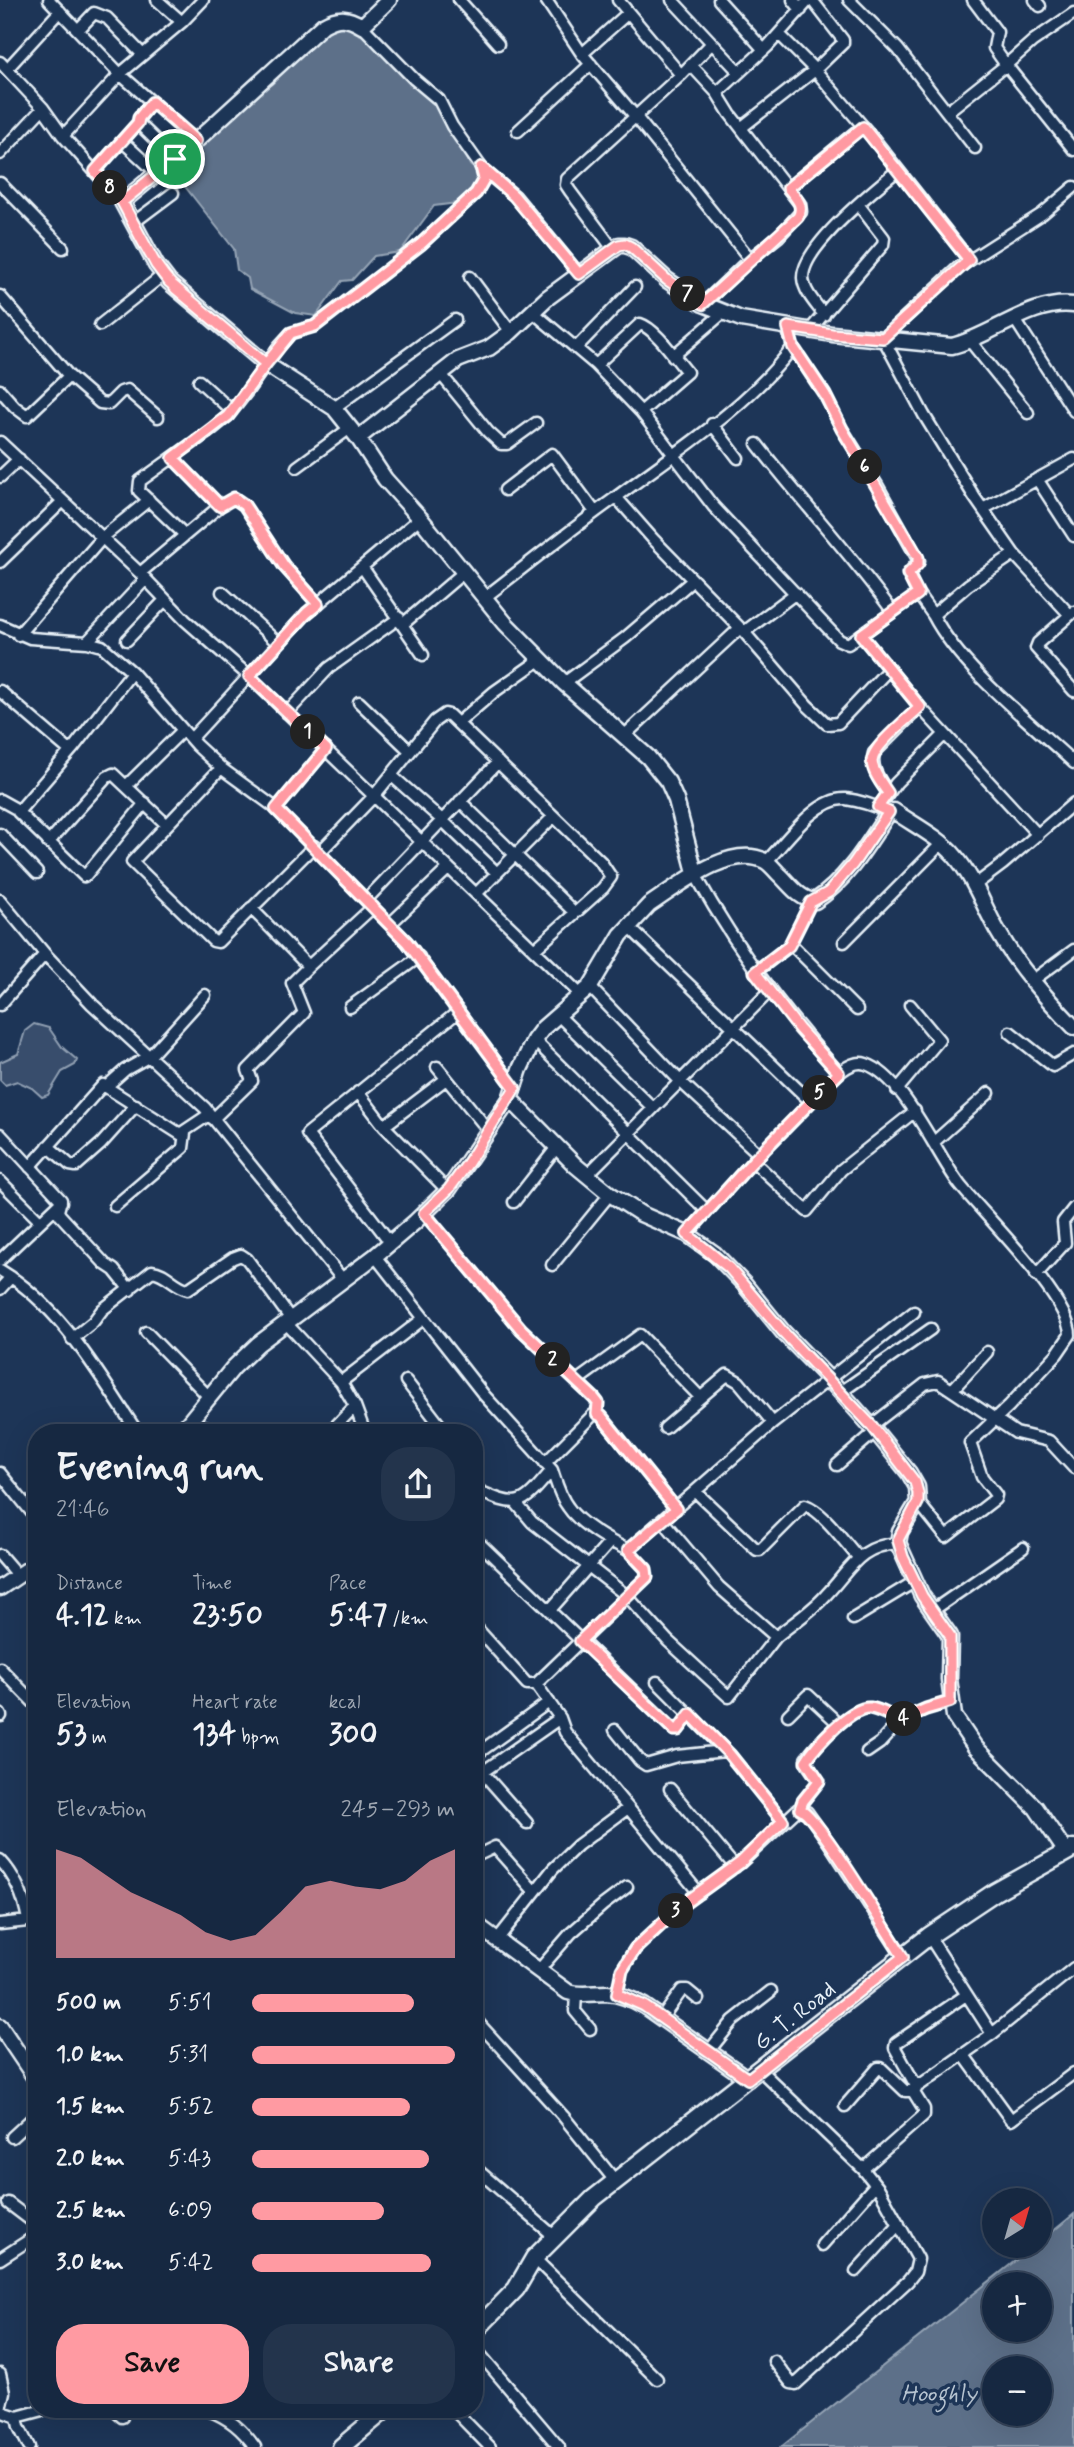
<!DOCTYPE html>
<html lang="en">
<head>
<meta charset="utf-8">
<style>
  body { margin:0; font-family:Mynerve,sans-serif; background:#23344c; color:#f1f3f6; height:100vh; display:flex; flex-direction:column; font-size:26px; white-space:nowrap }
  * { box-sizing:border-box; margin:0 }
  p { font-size:23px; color:#9ea6b1 }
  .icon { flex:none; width:38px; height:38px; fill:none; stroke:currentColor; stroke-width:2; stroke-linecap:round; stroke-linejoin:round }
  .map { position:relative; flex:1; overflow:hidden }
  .details { position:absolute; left:28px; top:1424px; width:455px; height:994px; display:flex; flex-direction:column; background:#162841; border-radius:28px; box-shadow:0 7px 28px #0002,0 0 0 2px #35445a }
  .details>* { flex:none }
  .needle { width:46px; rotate:37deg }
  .tools { position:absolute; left:982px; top:2188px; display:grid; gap:14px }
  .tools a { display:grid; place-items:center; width:70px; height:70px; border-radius:50%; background:#162841; box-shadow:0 7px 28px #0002,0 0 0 2px #35445a; font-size:35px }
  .pin { position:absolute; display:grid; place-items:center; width:60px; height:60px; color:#fff; margin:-30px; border:4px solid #fff; border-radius:50%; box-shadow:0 2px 7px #0007 }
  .km { position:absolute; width:35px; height:35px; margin:-18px; border-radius:50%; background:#222; color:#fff; font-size:19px; line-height:35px; text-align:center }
  .round { display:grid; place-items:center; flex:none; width:74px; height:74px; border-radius:28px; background:#23344c }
  .overview { display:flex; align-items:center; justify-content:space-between; height:119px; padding:0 28px }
  h1 { font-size:38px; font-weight:800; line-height:52px }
  .metrics { display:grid; grid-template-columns:repeat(3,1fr); gap:10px; height:119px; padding:7px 28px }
  .metrics div { display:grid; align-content:center }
  .metrics b { font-size:30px; font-weight:800 }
  .metrics small { font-size:19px; font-weight:400 }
  .metrics p { font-size:19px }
  .chart { height:196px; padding:14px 28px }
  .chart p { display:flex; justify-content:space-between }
  .chart svg { width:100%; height:126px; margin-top:7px; fill:#ff9aa2; opacity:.7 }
  .primary-button { display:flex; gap:14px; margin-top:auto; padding:14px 28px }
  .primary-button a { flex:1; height:80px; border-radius:28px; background:#ff9aa2; color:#111; font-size:28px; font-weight:800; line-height:80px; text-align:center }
  .primary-button a+a { background:#23344c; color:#f1f3f6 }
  ul { padding:0 28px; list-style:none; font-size:23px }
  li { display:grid; grid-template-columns:112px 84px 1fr; align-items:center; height:52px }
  li i { height:18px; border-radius:9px; background:#ff9aa2 }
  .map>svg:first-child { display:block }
  .green { fill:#374d6c; stroke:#909fb2; stroke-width:2 }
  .water { fill:#5d7089; stroke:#95a4b5; stroke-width:2; fill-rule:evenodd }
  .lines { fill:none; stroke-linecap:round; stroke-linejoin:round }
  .street-casing { stroke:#e8f1f8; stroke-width:15 }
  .secondary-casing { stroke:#e8f1f8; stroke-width:19 }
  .primary-casing { stroke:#e8f1f8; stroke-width:21 }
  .street { stroke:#1d3557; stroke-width:10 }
  .secondary { stroke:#1d3557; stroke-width:14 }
  .primary { stroke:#1d3557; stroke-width:16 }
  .route-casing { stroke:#fff; stroke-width:14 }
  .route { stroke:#ff9aa2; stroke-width:9 }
  .labels { text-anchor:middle; stroke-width:7; stroke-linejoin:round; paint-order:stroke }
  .street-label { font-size:23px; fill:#e8f1f8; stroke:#1d3557 }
  .water-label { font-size:24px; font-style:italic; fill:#b7c4d1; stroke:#1d3557 }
</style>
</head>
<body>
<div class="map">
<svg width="1074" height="2447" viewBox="0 0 1074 2447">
  <rect width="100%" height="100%" fill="#1d3557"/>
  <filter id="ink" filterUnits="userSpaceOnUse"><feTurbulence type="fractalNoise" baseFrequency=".0143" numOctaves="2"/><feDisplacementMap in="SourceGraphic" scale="14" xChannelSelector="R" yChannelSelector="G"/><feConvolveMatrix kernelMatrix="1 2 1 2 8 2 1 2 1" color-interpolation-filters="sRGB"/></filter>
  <g filter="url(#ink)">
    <!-- green -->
    <path class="green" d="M34 1024 49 1028 62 1047 77 1060 75 1065 62 1072 48 1095 42 1097 32 1088 17 1081 5 1085 0 1080V1062L18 1054 25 1031Z"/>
    <!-- water -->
    <path class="water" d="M326 25 357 26 428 99 435 103 463 150 470 165 481 174 465 202 434 206 400 252 374 256 352 280 342 281 316 316 295 313 250 289 248 278 237 270 234 249 183 184 203 144 217 133 239 104 272 84Z
      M1074 2214V2447H781L1035 2245H1040V2242ZM994 2284H1040V2329H994ZM994 2368H1040V2413H994Z"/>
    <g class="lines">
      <defs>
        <path id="street" d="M49 0 120 74 196 141
          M157 0 182 22
          M459 0 498 44
          M546 0 582 54 636 117 750 259
          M672 0 739 72
          M719 0 764 50
          M793 0 801 10
          M849 0 898 49 975 148
          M1035 0 1040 6
          M1074 13 1033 41 1006 65 1074 150
          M79 29 94 13 107 18 142 54
          M779 34 815 70 843 43V40L812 0
          M582 54 628 13
          M0 62 43 108 63 136 122 202
          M691 65 717 93
          M7 69 60 11
          M681 75 712 43
          M947 112 1006 65 994 48 997 32 973 0
          M138 123 175 159
          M741 128 815 70 873 138 969 260
          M518 131 591 64
          M63 136 120 74 182 22 203 0
          M122 141 158 174
          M0 154 43 108
          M481 168 515 196 579 274
          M95 171 138 123 139 118 152 102
          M0 183 63 248
          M1074 187 1042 214 959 267 883 338 924 415 975 498 1014 554 1070 615 1074 612
          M788 188 863 126
          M133 223 173 193
          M613 249 570 191 566 185 567 179 681 75 618 0
          M470 277 511 332
          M0 296 69 376 100 403 109 404 121 392 127 390 158 417
          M703 304 750 259 779 236 801 212 800 204 730 114 717 93 768 46 809 0
          M533 312 596 365 641 412 713 506 839 640 848 644 918 594 908 574 919 561 877 485 842 429 825 395 793 347 787 327
          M824 315C816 304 804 292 803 278 802 247 875 189 898 170
          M1014 318 1074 411
          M100 325 163 275
          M810 330 883 245 884 238 858 204
          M970 341 1028 413
          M576 348 635 287
          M673 356 724 312
          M596 365 640 324C656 329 675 358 687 372L641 412
          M440 373 488 432 501 444H507L536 423
          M199 381 232 411
          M0 390 15 407 27 416 69 376
          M334 408 455 320
          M712 424 738 458
          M0 442 140 573 185 620 249 676 580 994
          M757 444C801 501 851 554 893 612
          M173 458 220 506
          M297 467 350 428
          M0 477 19 459
          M1037 479 1074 536
          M505 490 552 454 595 512
          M616 497 653 539 744 632 796 593
          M983 509 1074 459
          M185 535 139 491 140 481 211 430 228 416 246 393 279 346 291 333 315 326 421 244 476 193 484 179 481 167 452 126 439 100 414 79 362 26
          M1014 554 968 585 933 615C962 670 1028 720 1074 763
          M0 562 63 501
          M363 568 423 655
          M140 573 220 506 234 498 244 505 284 566 318 604
          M222 592 278 643
          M918 594 933 615
          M484 598C527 565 570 530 615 498 675 453 748 407 793 347
          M1070 615 1038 643 1036 648 1074 691
          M403 624 464 572
          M0 625 30 638 87 642 102 646 132 672 196 745 221 768 273 806 407 942 515 1088
          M744 632 807 705 827 724 838 723 889 669
          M18 635 103 537 149 500
          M861 635 920 707 1038 835
          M127 640 165 600
          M87 642 145 580
          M132 672 74 747 18 812 84 876 86 875 145 803
          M564 683 625 638 693 580
          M0 691 70 751
          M359 702 410 751
          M287 713 329 668 399 618
          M458 723 494 692 541 659
          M625 735 740 628
          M191 739 307 613 420 518
          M221 768 132 862 213 941 218 942 314 846
          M391 775 442 820 497 873
          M127 785 183 730
          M888 793C880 780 870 769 874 753L920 707
          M0 800 18 810
          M460 801 575 913
          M878 808 896 783 945 734
          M276 809 326 749
          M0 834 37 873
          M48 843 107 777 113 774 167 825
          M320 852 374 796 435 721 445 714 449 715 601 862 611 877 603 888 534 950
          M766 862C786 842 816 797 846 799 861 801 875 806 889 812
          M696 876C736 948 784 1012 839 1073
          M975 885 1003 864 1074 803
          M476 894 553 817
          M0 900 45 954
          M366 900 498 762
          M251 908 304 962 310 965 373 907
          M390 924 449 868
          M628 926 811 1102C824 1090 846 1057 866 1064 904 1077 936 1154 960 1185 985 1216 1070 1299 1070 1335L1057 1354 1009 1406 970 1443 982 1477 996 1495 995 1499 946 1537 918 1502
          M844 942 942 843
          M791 944 857 1010
          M755 972 789 946 811 902
          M1032 981 1074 950
          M590 987 680 1081 759 1154
          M0 1005 45 954 92 1004 205 1108 343 1280
          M350 1007 419 957
          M558 1015 653 1108
          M1010 1032 1053 1066 1074 1054
          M534 1040 707 1211
          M437 1067 489 1131
          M107 1086 125 1070 150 1056 205 995
          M897 1090 939 1040 910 1005
          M358 1092 384 1126 447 1190
          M213 1119 252 1081 248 1070 304 1013 292 983 310 965
          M384 1126 446 1079
          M0 1134 61 1200 58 1211 60 1215 105 1264 114 1270 130 1290
          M934 1142 989 1093
          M48 1146 70 1165 76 1166 101 1144 136 1105
          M753 1161 807 1211 841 1170 915 1111
          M30 1167 103 1085 180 1134 210 1114
          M587 1175 770 991
          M0 1181 40 1221
          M514 1202 557 1147
          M115 1206 183 1148 185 1133
          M424 1213 521 1329 594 1398 598 1403 597 1414
          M687 1234 753 1161 811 1102
          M390 1242 307 1134 459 1011
          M375 1256 484 1395 552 1470
          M0 1260 61 1202
          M552 1265 610 1194
          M0 1270C62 1307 99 1375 138 1433
          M1036 1275 1065 1243 1063 1222 1074 1208
          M0 1289 11 1277
          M285 1322 341 1382 355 1406 365 1433
          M146 1332 209 1397
          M72 1339 93 1322 102 1310 152 1271C166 1272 175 1287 188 1289L233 1258 241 1255 247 1259 290 1318
          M578 1380 640 1335 700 1397
          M406 1381 446 1433
          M341 1382 423 1319
          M953 1389 987 1352
          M841 1392 931 1329
          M188 1422 210 1428 217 1433
          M871 1426 925 1384 938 1381 1016 1433 1049 1441 1074 1468
          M665 1428 727 1375 739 1382 773 1423
          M329 1433 355 1406
          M545 1463 593 1415 597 1414 602 1417 676 1509
          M837 1465 876 1431
          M0 1473 37 1519
          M474 1489C520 1509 520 1508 552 1470 556 1482 560 1497 568 1507 579 1524 609 1541 628 1550L773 1423 914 1312
          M696 1492 757 1550H760L805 1505C823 1511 845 1543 858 1557
          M516 1503 532 1522 627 1596 668 1641 729 1697 776 1637 719 1587 663 1521
          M474 1538 674 1730H678L690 1714
          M628 1550 646 1569 647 1577 536 1684 560 1718 565 1732 699 1893
          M0 1555 18 1576
          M550 1610 610 1542
          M932 1611 1023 1548
          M853 1619 914 1582
          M474 1625 527 1684H536
          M776 1637C793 1623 812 1611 826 1595 851 1569 858 1546 898 1543
          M0 1668 37 1706
          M657 1682 730 1755 783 1821
          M0 1714 1 1716
          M788 1715 808 1695 839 1724
          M615 1730 640 1761 646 1765 677 1756 725 1751
          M867 1752 880 1743 901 1720
          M474 1756 549 1702
          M483 1773 527 1823
          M474 1778 560 1718
          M670 1789 735 1867
          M800 1809 803 1801 819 1781 806 1762V1759C818 1744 851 1706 870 1708 881 1710 891 1717 901 1720L926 1709 950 1702
          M474 1857 495 1847 534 1891
          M0 1860C16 1877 24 1897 28 1920
          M0 1924 37 1920
          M929 1936 992 2034 1074 1968
          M497 1940 553 1869 578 1845 628 1808
          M538 1971 571 1933 603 1905 627 1887
          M617 1994 622 1970 635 1949 682 1905 740 1863 798 1809 807 1812 829 1843 903 1957
          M576 1995 575 2011 590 2029
          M966 1995 896 2043 895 2048 915 2084 920 2085 992 2034
          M474 2018 563 2116 616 2182
          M662 2018 682 1990H687L698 1999
          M709 2051 733 2021 771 1991
          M963 2054 1011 2120 1074 2073
          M760 2070 863 2169 879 2189 918 2259 915 2272 908 2281 796 2384 791 2383 774 2361
          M845 2106 878 2068H881L905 2091H914
          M12 2137 37 2114
          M474 2167 555 2237
          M863 2169 924 2115V2109L914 2093 918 2085
          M8 2203 37 2225
          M822 2245 875 2185
          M534 2258 657 2379
          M0 2259 37 2235
          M856 2271 899 2224
          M474 2347 559 2447
          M0 2374 4 2392 0 2409
          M114 2410 122 2417
          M208 2410C229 2418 242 2429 255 2447
          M454 2410 490 2447
          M0 2411 17 2417 43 2410
          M17 2417 19 2427 29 2447"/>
        <path id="secondary" d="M389 0 362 26C347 17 339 16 323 25L196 141 122 202 156 265 169 282 266 364 334 408 358 438 385 479 420 518 505 623 564 683 648 757 668 782 676 800 696 876
          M358 438 458 360 489 348 511 332 547 298 619 245H625L631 247 667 280 703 304 741 319 832 334 952 346C991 337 1032 299 1074 305
          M510 1099 575 1165 610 1194 641 1214 687 1234 715 1254 744 1284 783 1332 828 1378 871 1426 909 1473 917 1487 918 1502 900 1532 898 1543 922 1596 950 1636 949 1679 954 1716 975 1747 1036 1808 1066 1852
          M180 1433 233 1368 258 1344 375 1256 415 1222 449 1189 510 1099 520 1069 534 1040 543 1028 590 987 621 935 649 905C678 886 730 843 765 861 771 864 776 872 781 876 791 886 801 900 815 901 847 880 868 844 889 812L894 811C914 825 939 837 955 856 974 878 983 905 997 930 1018 967 1045 997 1074 1027
          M0 1588 37 1563
          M474 1923 568 1992C581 1996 593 1993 607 1993 621 1994 632 1999 644 2006L748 2079
          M0 2026 37 2081"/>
        <path id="primary" d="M474 2332 516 2289 534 2258 594 2198 929 1936 995 1892 1074 1848
          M341 2447 385 2410"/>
      </defs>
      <!-- street casing -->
      <use href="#street" class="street-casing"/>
      <!-- secondary casing -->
      <use href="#secondary" class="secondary-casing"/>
      <!-- primary casing -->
      <use href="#primary" class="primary-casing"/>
      <!-- street -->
      <use href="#street" class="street"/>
      <!-- secondary -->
      <use href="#secondary" class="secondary"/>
      <!-- primary -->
      <use href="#primary" class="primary"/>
    </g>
  </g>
  <g class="lines" filter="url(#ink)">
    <defs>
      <path id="route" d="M175 159 122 202C138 232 152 265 176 289L266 364 228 416 173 458 220 506 234 498 244 505 284 566 318 604 307 613 249 676 326 749 276 809 407 942 515 1088 468 1163 449 1189 424 1213 521 1329 594 1398 598 1403 597 1414 601 1416 676 1509 628 1550 646 1569 647 1577 580 1641 674 1730H678L690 1714 730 1755 783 1821 740 1863 682 1905 635 1949 622 1970 617 1994 644 2006 748 2079 903 1957C887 1932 819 1817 800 1809L803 1801 819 1781 806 1761C815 1746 851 1706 870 1708 881 1709 891 1717 901 1720L926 1709 950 1702V1636L922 1596 903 1557 898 1540 918 1502V1493L915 1482 872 1426 783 1332 729 1268 687 1234 753 1161 839 1073 799 1029 755 972 789 946 811 902 829 892 853 864 889 812 878 807 888 793C882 784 873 773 872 762 872 746 909 718 920 707L861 635 918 594 908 574 918 564V557L842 429 825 395 793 347 788 327 832 334 883 338 969 260 863 127 788 188C795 197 805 205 798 217L703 304 667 280 631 247 625 244 619 245 579 274 514 196 481 167 484 179 476 193 421 244 315 326 291 333 266 364 169 282 156 265 122 202 95 171 138 123 139 118 152 102 196 141 175 159"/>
    </defs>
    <!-- route casing -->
    <use href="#route" class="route-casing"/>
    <!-- route -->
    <use href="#route" class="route"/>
  </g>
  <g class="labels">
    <!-- street labels -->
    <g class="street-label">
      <text transform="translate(794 2015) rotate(-38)" y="8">G. T. Road</text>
    </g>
    <!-- water labels -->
    <g class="water-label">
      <text x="939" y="2401">Hooghly</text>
    </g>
  </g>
</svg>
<div class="tools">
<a><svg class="needle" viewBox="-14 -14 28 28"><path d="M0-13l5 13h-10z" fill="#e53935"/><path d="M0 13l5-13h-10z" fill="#9ea6b1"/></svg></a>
<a>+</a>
<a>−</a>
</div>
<div class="pin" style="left:175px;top:159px;background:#1e9e55"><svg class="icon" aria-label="arrive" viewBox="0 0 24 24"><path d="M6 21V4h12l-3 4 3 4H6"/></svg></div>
<b class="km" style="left:308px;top:732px">1</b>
<b class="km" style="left:553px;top:1360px">2</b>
<b class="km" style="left:676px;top:1911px">3</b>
<b class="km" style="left:904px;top:1719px">4</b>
<b class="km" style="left:820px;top:1093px">5</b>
<b class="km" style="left:865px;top:467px">6</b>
<b class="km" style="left:688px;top:294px">7</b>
<b class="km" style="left:110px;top:188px">8</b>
<section class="details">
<div class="overview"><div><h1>Evening run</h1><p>21:46</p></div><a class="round"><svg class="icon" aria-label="share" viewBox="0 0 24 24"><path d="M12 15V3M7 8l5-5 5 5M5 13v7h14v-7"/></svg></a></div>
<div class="metrics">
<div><p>Distance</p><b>4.12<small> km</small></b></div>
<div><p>Time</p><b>23:50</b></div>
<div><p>Pace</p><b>5:47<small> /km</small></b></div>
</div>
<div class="metrics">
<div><p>Elevation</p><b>53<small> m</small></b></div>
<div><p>Heart rate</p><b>134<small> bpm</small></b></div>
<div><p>kcal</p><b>300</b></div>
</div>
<div class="chart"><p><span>Elevation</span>245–293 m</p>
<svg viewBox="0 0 160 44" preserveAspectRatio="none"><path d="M0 44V6L10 9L20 15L30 21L40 25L50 29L60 35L70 38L80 36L90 28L100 19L110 17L120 19L130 20L140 17L150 10L160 6V44z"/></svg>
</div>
<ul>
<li><b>500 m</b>5:51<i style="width:80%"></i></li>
<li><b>1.0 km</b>5:31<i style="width:100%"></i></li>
<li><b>1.5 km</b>5:52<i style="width:78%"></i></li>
<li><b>2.0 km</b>5:43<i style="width:87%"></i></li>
<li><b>2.5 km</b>6:09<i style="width:65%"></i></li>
<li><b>3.0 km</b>5:42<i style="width:88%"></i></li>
</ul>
<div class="primary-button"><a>Save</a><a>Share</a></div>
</section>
</div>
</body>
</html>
